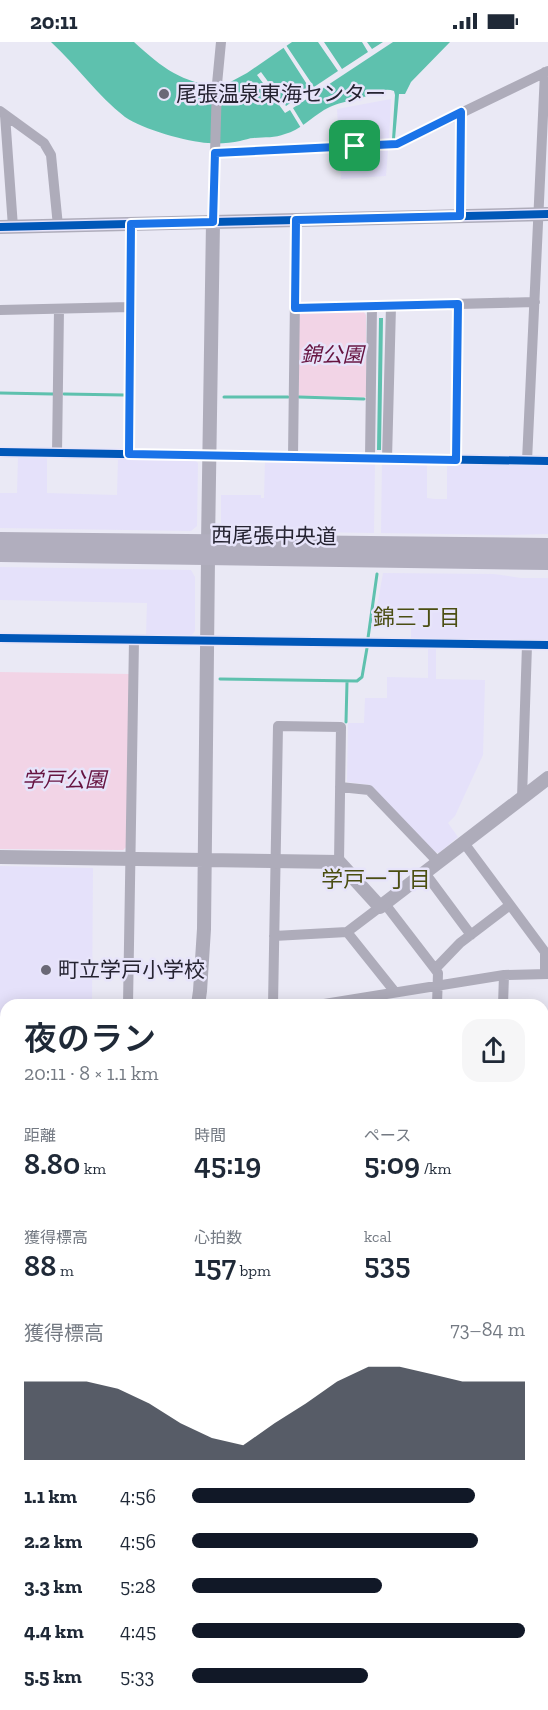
<!DOCTYPE html>
<html lang="ja">
<head>
<meta charset="utf-8">
<style>
  body { margin:0; font-family:"Zilla Slab","Noto Sans JP",serif; background:#f6f6f7; color:#1f2937; height:100vh; display:flex; flex-direction:column; font-size:22px; white-space:nowrap }
  * { box-sizing:border-box; margin:0 }
  p { font-size:20px; color:#747a83 }
  .icon { flex:none; width:33px; height:33px; fill:none; stroke:currentColor; stroke-width:2; stroke-linecap:round; stroke-linejoin:round }
  .map { position:relative; flex:1; overflow:hidden }
  .details { position:absolute; left:0px; top:957px; width:549px; height:711px; display:flex; flex-direction:column; background:#fff; border-radius:18px 18px 0 0; box-shadow:0 3px 15px #0003 }
  .details>* { flex:none }
  .pin { position:absolute; display:grid; place-items:center; width:51px; height:51px; color:#fff; margin:-26px; border-radius:12px; box-shadow:0 3px 9px #0006 }
  .round { display:grid; place-items:center; flex:none; width:63px; height:63px; border-radius:18px; background:#f6f6f7 }
  .head { display:flex; align-items:center; justify-content:space-between; height:102px; padding:0 24px }
  h1 { font-size:33px; font-weight:600; line-height:45px }
  .stats { display:grid; grid-template-columns:repeat(3,1fr); gap:9px; height:102px; padding:6px 24px }
  .stats div { display:grid; align-content:center }
  .stats b { font-size:30px; font-weight:600 }
  .stats small { font-size:16px; font-weight:400 }
  .stats p { font-size:16px }
  .chart { height:168px; padding:12px 24px }
  .chart p { display:flex; justify-content:space-between }
  .chart svg { width:100%; height:108px; margin-top:6px; fill:#111827; opacity:.7 }
  ul { padding:0 24px; list-style:none; font-size:20px }
  li { display:grid; grid-template-columns:96px 72px 1fr; align-items:center; height:45px }
  li i { height:15px; border-radius:8px; background:#111827 }
  .status { display:flex; justify-content:space-between; align-items:center; height:42px; padding:0 30px; background:#fff; direction:ltr }
  .status svg { height:16px; fill:currentColor }
  .map>svg:first-child { display:block }
  .built { fill:#e5e1fa }
  .green { fill:#f2d4e6 }
  .water { fill:#5ec1ae }
  .pier { fill:#eae9f5 }
  .lines { fill:none; stroke-linecap:round; stroke-linejoin:round }
  .stream { stroke:#5ec1ae; stroke-width:3 }
  .minor { stroke:#aeacba; stroke-width:10 }
  .tertiary { stroke:#aeacba; stroke-width:14 }
  .secondary { stroke:#aeacba; stroke-width:15 }
  .primary { stroke:#b1aebe; stroke-width:16 }
  .cycleway-casing { stroke:#e7e4fa; stroke-width:11 }
  .cycleway { stroke:#0057b8; stroke-width:8 }
  .route-casing { stroke:#fff; stroke-width:12 }
  .route { stroke:#1a73e8; stroke-width:8 }
  .poi-dot { fill:#6a6876; stroke:#e7e4fa; stroke-width:2 }
  .labels { text-anchor:middle; stroke-width:5; stroke-linejoin:round; paint-order:stroke }
  .poi-label { font-size:21px; fill:#252331; stroke:#e7e4fa; text-anchor:start }
  .park-label { font-size:21px; font-style:italic; fill:#661340; stroke:#e7e4fa }
  .street-label { font-size:21px; fill:#252331; stroke:#e7e4fa }
  .neighbourhood-label { font-size:22px; fill:#4b4e12; stroke:#e7e4fa }
</style>
</head>
<body>
<div class="status"><b>20:11</b><svg viewBox="0 0 49 12"><path d="M0 12V9h3v3zM5 12V6h3v6zM10 12V3h3v9zM15 12V0h3v12zM26 1h20v11H26zM47 4h2v5h-2z"/></svg></div>
<div class="map">
<svg width="548" height="1668" viewBox="0 0 548 1668">
  <rect width="100%" height="100%" fill="#eae9f5"/>
  <!-- built -->
  <path class="built" d="M391 57 389 98 339 101 337 67Z
    M388 107 386 134 341 137 340 109Z
    M18 414 47 415V451L117 453 118 416 194 417 198 421 197 484 191 489 0 486V451H17Z
    M265 418 375 420 374 491 227 489 221 483V453H261V456H264Z
    M382 420 427 421V456L435 457H447V421L548 423V492L505 493 381 491Z
    M0 525 191 528 195 535V589L191 594 146 593 147 561 0 558Z
    M383 531 494 532 521 536H548V598L411 597V565H377Z
    M428 606H436V637L485 638 483 713 455 774 448 781 458 795 439 811 435 810 370 743 347 740 348 681H364L365 656H387V635L428 636Z
    M0 824 93 826 92 963H6V1020H0Z"/>
  <!-- green -->
  <path class="green" d="M364 270 366 273V355L299 354V273L302 271Z
    M0 630 130 632 128 803 123 808 0 807Z"/>
  <!-- water -->
  <path class="water" d="M51 0H134C164 27 180 40 221 45L247 31 292 0H450L411 40 405 52H399L395 97H392L395 53 394 49C381 44 367 56 354 58 344 60 334 62 324 68 311 76 300 88 285 92 275 96 265 95 254 96 249 96 245 98 240 99 231 101 218 102 208 101 188 100 142 87 125 75 97 53 77 24 51 0Z
    M379 276H383L381 408H377Z
    M543 1657H548V1668H153L174 1662H543Z"/>
  <!-- pier -->
  <path class="pier" d="M318 0H324L342 27 368 10 362 0H367L372 7 383 0H393L293 66 304 84 301 86 290 68 285 71 257 33 261 30 286 64 310 47 283 5 286 3 314 45 338 29Z"/>
  <g class="lines">
    <!-- stream -->
    <path class="stream" d="M0 351 53 352
      M64 352 124 353
      M224 355H288
      M299 355 364 357
      M368 596 377 532
      M220 637 357 639 362 635 367 606
      M346 680 347 640
      M0 1255 6 1232"/>
    <!-- minor -->
    <path class="minor" d="M0 69 44 101 51 113 58 184
      M5 73 13 185
      M215 111 397 102 548 29
      M460 174 461 70
      M213 180 217 42 221 0
      M295 266 535 260
      M0 268 130 265
      M0 410 548 419
      M57 411 59 267
      M129 412 131 182
      M293 415 296 178
      M370 416 372 264
      M387 417 391 264
      M456 418 458 262
      M527 419 545 30
      M0 596 548 603
      M340 745 369 748 438 820
      M522 756 527 603
      M464 801 545 910V932
      M425 831 471 893
      M385 862 435 927
      M347 890 395 950
      M274 894 347 890 380 865
      M128 963 134 598
      M273 963 278 684 341 685 339 820
      M318 963 504 933 548 932
      M437 963 438 931 435 927 460 901 510 863
      M503 963 504 933
      M0 1035H6
      M0 1122 6 1123
      M0 1283 6 1284
      M0 1327 6 1328
      M543 1402H548
      M0 1426H6
      M0 1486 6 1487
      M543 1530 548 1529
      M0 1543 6 1545
      M0 1625 6 1615
      M543 1631H548
      M543 1647 548 1646
      M44 1662C80 1666 119 1668 154 1662
      M189 1662 190 1668"/>
    <!-- tertiary -->
    <path class="tertiary" d="M0 185 548 172
      M208 501 213 180
      M0 815 339 820 380 865 548 736
      M198 963 200 949 204 887 208 516
      M0 1207H6"/>
    <!-- secondary -->
    <path class="secondary" d="M543 1242H548
      M0 1659H6"/>
    <!-- primary -->
    <path class="primary" d="M0 498 548 504
      M0 512 548 520"/>
    <defs>
      <path id="cycleway" d="M0 185 548 172
        M0 410 548 419
        M0 596 548 603"/>
    </defs>
    <!-- cycleway casing -->
    <use href="#cycleway" class="cycleway-casing"/>
    <!-- cycleway -->
    <use href="#cycleway" class="cycleway"/>
  </g>
  <g class="lines">
    <defs>
      <path id="route" d="M461 70 460 174 296 178 295 266 458 262 456 418 129 412 131 182 213 180 215 111 397 102Z"/>
    </defs>
    <!-- route casing -->
    <use href="#route" class="route-casing"/>
    <!-- route -->
    <use href="#route" class="route"/>
  </g>
  <!-- markers -->
  <g class="poi-dot">
    <circle cx="164" cy="52" r="6"/>
    <circle cx="46" cy="928" r="6"/>
  </g>
  <g class="labels">
    <!-- poi labels -->
    <g class="poi-label">
      <text x="176" y="59">尾張温泉東海センター</text>
      <text x="58" y="935">町立学戸小学校</text>
    </g>
    <!-- park labels -->
    <g class="park-label">
      <text x="332" y="320">錦公園</text>
      <text x="64" y="745">学戸公園</text>
    </g>
    <!-- street labels -->
    <g class="street-label">
      <text transform="translate(274 494) rotate(1)" y="7">西尾張中央道</text>
    </g>
    <!-- neighbourhood labels -->
    <g class="neighbourhood-label">
      <text x="417" y="583">錦三丁目</text>
      <text x="376" y="845">学戸一丁目</text>
    </g>
  </g>
</svg>
<div class="pin" style="left:355px;top:104px;background:#1e9e55"><svg class="icon" aria-label="arrive" viewBox="0 0 24 24"><path d="M6 21V4h12l-3 4 3 4H6"/></svg></div>
<section class="details">
<div class="head"><div><h1>夜のラン</h1><p>20:11 · 8 × 1.1 km</p></div><a class="round"><svg class="icon" aria-label="share" viewBox="0 0 24 24"><path d="M12 15V3M7 8l5-5 5 5M5 13v7h14v-7"/></svg></a></div>
<div class="stats">
<div><p>距離</p><b>8.80<small> km</small></b></div>
<div><p>時間</p><b>45:19</b></div>
<div><p>ペース</p><b>5:09<small> /km</small></b></div>
</div>
<div class="stats">
<div><p>獲得標高</p><b>88<small> m</small></b></div>
<div><p>心拍数</p><b>157<small> bpm</small></b></div>
<div><p>kcal</p><b>535</b></div>
</div>
<div class="chart"><p><span>獲得標高</span>73–84 m</p>
<svg viewBox="0 0 160 44" preserveAspectRatio="none"><path d="M0 44V12L10 12L20 12L30 15L40 21L50 29L60 35L70 38L80 29L90 21L100 12L110 6L120 6L130 9L140 12L150 12L160 12V44z"/></svg>
</div>
<ul>
<li><b>1.1 km</b>4:56<i style="width:85%"></i></li>
<li><b>2.2 km</b>4:56<i style="width:86%"></i></li>
<li><b>3.3 km</b>5:28<i style="width:57%"></i></li>
<li><b>4.4 km</b>4:45<i style="width:100%"></i></li>
<li><b>5.5 km</b>5:33<i style="width:53%"></i></li>
</ul>
</section>
</div>
</body>
</html>
